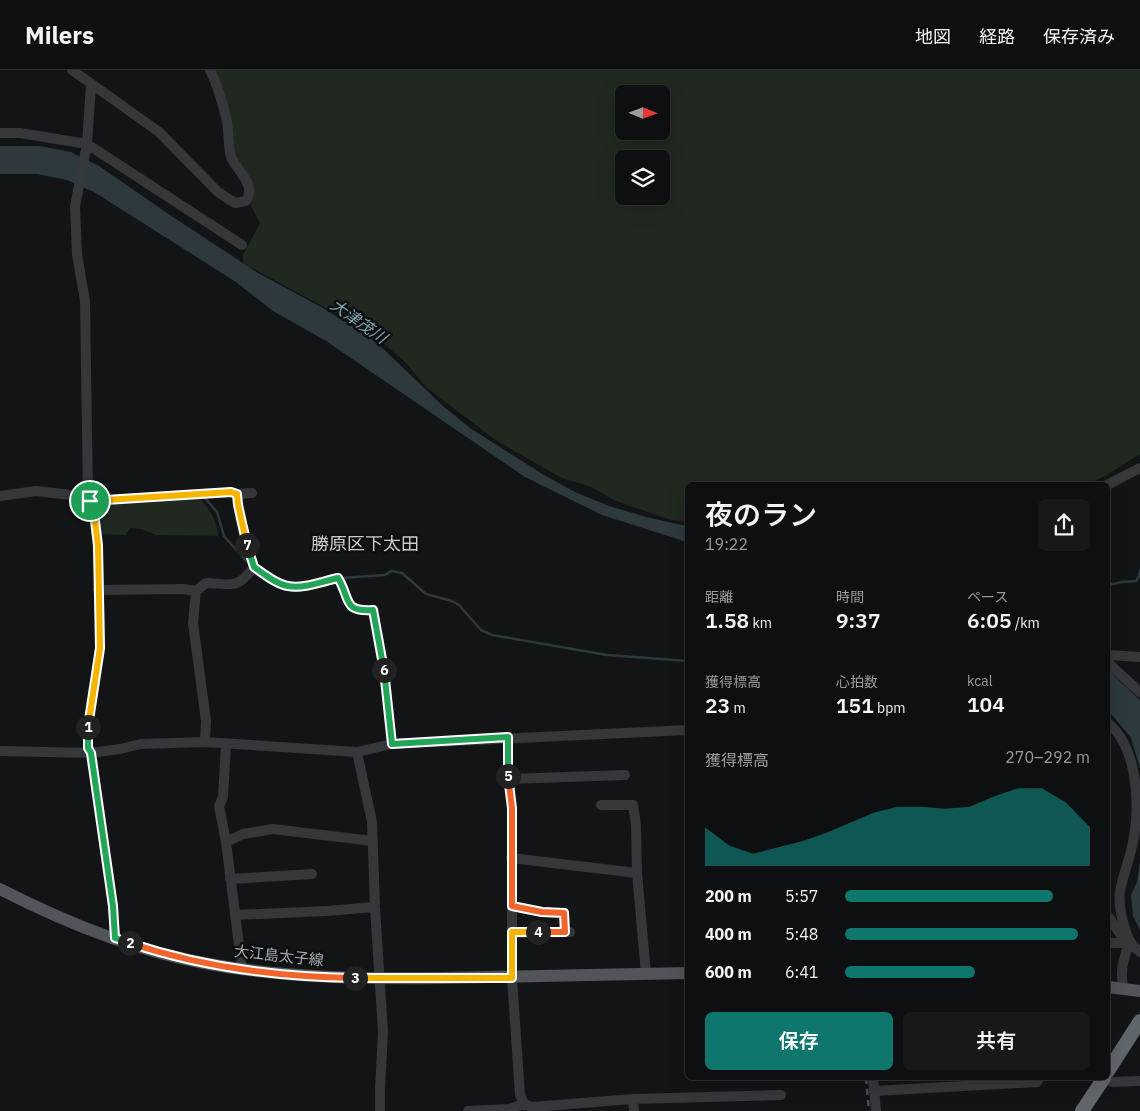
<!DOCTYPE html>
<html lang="ja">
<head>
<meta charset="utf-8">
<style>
  body { margin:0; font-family:"IBM Plex Sans","Noto Sans JP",sans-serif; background:#171819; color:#f1f3f6; height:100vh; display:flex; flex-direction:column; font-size:19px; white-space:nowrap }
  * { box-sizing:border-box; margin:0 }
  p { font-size:16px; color:#9b9c9f }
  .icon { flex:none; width:28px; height:28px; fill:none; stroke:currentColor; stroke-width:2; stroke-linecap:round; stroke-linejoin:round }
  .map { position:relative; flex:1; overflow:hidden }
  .drawer { position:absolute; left:685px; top:412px; width:425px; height:598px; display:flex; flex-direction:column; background:#0e0f10; border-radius:8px; box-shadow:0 5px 20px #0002,0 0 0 1px #2e2f30 }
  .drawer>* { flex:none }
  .needle { width:32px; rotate:91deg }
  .controls { position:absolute; left:615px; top:15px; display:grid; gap:10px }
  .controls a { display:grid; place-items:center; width:55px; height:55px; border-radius:8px; background:#0e0f10; box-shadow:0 5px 20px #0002,0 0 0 1px #2e2f30; font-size:25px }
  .pin { position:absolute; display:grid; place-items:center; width:42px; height:42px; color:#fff; margin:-21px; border:2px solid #fff; border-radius:50%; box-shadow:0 1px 5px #0007 }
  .km { position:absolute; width:25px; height:25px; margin:-12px; border-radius:50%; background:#222; color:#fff; font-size:14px; line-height:25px; text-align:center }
  .round { display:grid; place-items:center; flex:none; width:52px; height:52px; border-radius:8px; background:#171819 }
  .head { display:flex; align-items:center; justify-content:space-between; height:85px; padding:0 20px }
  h1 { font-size:28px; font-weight:600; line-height:38px }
  .stats { display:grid; grid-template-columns:repeat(3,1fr); gap:8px; height:85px; padding:5px 20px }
  .stats div { display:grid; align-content:center }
  .stats b { font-size:21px; font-weight:600 }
  .stats small { font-size:14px; font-weight:400 }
  .stats p { font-size:14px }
  .chart { height:140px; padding:10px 20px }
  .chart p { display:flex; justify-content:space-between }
  .chart svg { width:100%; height:90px; margin-top:5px; fill:#0f766e; opacity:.7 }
  .button { display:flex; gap:10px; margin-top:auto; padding:10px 20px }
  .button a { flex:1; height:58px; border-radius:8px; background:#0f766e; color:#fff; font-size:20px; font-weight:600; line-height:58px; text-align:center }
  .button a+a { background:#171819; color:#f1f3f6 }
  ul { padding:0 20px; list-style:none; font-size:16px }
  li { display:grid; grid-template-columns:80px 60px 1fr; align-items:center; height:38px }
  li i { height:12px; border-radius:6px; background:#0f766e }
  header { display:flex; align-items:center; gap:30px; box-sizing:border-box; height:70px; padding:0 25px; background:#0e0f10; border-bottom:1px solid #2e2f30 }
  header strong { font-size:24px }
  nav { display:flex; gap:28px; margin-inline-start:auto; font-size:18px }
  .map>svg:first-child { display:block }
  .green { fill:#202820; fill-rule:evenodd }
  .water { fill:#2d393d }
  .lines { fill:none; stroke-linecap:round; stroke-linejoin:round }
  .stream { stroke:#2d393d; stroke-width:2.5 }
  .minor { stroke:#35373a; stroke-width:10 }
  .major { stroke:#515459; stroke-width:12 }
  .highway { stroke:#61666b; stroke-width:14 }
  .rail { stroke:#4c4f53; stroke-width:2.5; stroke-dasharray:6 5; stroke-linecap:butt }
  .split-1-casing { stroke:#fff; stroke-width:10 }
  .split-2-casing { stroke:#fff; stroke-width:10 }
  .split-3-casing { stroke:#fff; stroke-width:10 }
  .split-4-casing { stroke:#fff; stroke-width:10 }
  .split-5-casing { stroke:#fff; stroke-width:10 }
  .split-6-casing { stroke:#fff; stroke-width:10 }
  .split-7-casing { stroke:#fff; stroke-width:10 }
  .split-8-casing { stroke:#fff; stroke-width:10 }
  .split-1 { stroke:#f5b400; stroke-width:6 }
  .split-2 { stroke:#22a559; stroke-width:6 }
  .split-3 { stroke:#f0652b; stroke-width:6 }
  .split-4 { stroke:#f5b400; stroke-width:6 }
  .split-5 { stroke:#f0652b; stroke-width:6 }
  .split-6 { stroke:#22a559; stroke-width:6 }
  .split-7 { stroke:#22a559; stroke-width:6 }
  .split-8 { stroke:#f5b400; stroke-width:6 }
  .labels { text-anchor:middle; stroke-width:5; stroke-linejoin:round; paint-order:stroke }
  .street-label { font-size:15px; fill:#a5aeb5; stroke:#0e0f10 }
  .water-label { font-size:16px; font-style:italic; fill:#7da4af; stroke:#0e0f10 }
  .quarter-label { font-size:18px; fill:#c6ccd1; stroke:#0e0f10 }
</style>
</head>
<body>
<header>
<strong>Milers</strong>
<nav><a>地図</a><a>経路</a><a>保存済み</a></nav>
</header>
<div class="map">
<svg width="1140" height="1041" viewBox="0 0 1140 1041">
  <rect width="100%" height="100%" fill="#131415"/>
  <!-- green -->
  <path class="green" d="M215 0H1140V384L1105 406 1086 415H688L687 452 671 450 616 431 591 417 562 408 525 387 494 369 427 318 404 291 370 262 243 193V185L260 153 251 136 254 120 235 88ZM624 24H661V61H624ZM624 89H661V126H624Z
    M198 427C211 440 215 448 219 466L156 465 141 459 130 458 126 465 99 464 95 433Z"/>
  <!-- water -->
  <path class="water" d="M0 76H40L71 82 99 96 170 145 258 203 321 237 373 269 443 336 470 358 544 405 575 422 609 436 650 448 687 456V472L602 445 525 407 326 271 273 241 236 212 94 122 67 110 37 104H0Z
    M1108 600 1140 630V698L1131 668 1108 640Z
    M1140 791V860L1133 846 1131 825 1137 812Z"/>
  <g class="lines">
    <!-- stream -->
    <path class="stream" d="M204 427 217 442 224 466 249 494
      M341 508 385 505 391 501 402 503 426 524 452 531 459 535 481 560 492 565 607 585 688 591
      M1108 515 1122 512 1136 511 1139 506 1140 500"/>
    <!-- minor -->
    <path class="minor" d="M72 0 159 62 218 122 235 133 246 131C257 115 237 101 231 87 228 76 229 63 227 52 223 34 218 16 210 0
      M91 14 87 74 75 136 77 184 85 231 88 427C100 458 98 492 99 525 99 542 101 561 100 578 99 602 80 665 91 683L113 836 115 868
      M0 63H20L87 74 242 175
      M1107 415 1140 398
      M237 424 252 423
      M0 426 36 421 88 427
      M90 431 231 422 237 424 241 452 254 497C264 504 276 514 288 516 304 519 323 511 338 508 352 529 342 542 373 540L385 609 392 674
      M98 520 182 519 196 521
      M1108 585 1140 587
      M1108 593 1140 622
      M1108 653C1137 677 1140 732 1134 767 1131 786 1123 804 1120 822 1118 835 1124 863 1132 874 1134 877 1137 879 1140 882
      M508 667V709L512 739V908L520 1025 524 1034 532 1037 633 1029 781 1025
      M205 672 206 651 193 553 196 521 206 513C233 514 236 520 254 497
      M226 675 223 727 219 736 226 772 242 899
      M0 681 91 683 120 679 141 674 205 672 357 682 392 674 688 660
      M357 682 372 752 375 837 383 962 380 1019V1041
      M508 709 625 705
      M601 735H633L636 755 637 803 646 904
      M226 772 243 764 273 759 373 771
      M511 788 637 803
      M230 809 312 804
      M512 836 542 842 564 843 565 862
      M235 845 327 841 375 837
      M1108 846 1127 874C1128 881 1124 887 1123 894 1121 902 1122 911 1123 919
      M512 863 570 862
      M1108 873H1130
      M873 1008 876 1041
      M1103 1008 1112 1012 1140 1011
      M874 1021 1037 1012 1039 1008
      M633 1029 634 1041
      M468 1041 509 1039 524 1034"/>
    <!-- major -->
    <path class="major" d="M0 819C66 853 136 881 209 894 286 908 364 909 442 908 524 907 606 904 688 903
      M1108 917 1140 921"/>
    <!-- highway -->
    <path class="highway" d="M1108 1001 1140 951
      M1082 1041 1104 1008"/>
    <!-- rail -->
    <path class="rail" d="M866 1008 869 1041"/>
  </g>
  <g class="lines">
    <defs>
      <path id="split-1" d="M88 657 100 578 98 475 95 451 90 431"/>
      <path id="split-2" d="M88 657V678L91 683 113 836 115 868 130 873"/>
      <path id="split-3" d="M130 873C201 897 279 907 355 908"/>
      <path id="split-4" d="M355 908H512V862H538"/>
      <path id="split-5" d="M508 706 512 738V836L542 842 564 843 565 862H538"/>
      <path id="split-6" d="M384 600 392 674 508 667V706"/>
      <path id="split-7" d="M247 475 254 497C264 504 276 514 288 516 304 519 323 511 338 508 351 529 342 542 373 540L384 600"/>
      <path id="split-8" d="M90 431 231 422 237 424 238 435 247 475"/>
    </defs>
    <!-- split-1 casing -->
    <use href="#split-1" class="split-1-casing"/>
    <!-- split-2 casing -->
    <use href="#split-2" class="split-2-casing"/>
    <!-- split-3 casing -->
    <use href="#split-3" class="split-3-casing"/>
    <!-- split-4 casing -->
    <use href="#split-4" class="split-4-casing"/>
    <!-- split-5 casing -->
    <use href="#split-5" class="split-5-casing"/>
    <!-- split-6 casing -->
    <use href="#split-6" class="split-6-casing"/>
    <!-- split-7 casing -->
    <use href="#split-7" class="split-7-casing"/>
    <!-- split-8 casing -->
    <use href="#split-8" class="split-8-casing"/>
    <!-- split-1 -->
    <use href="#split-1" class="split-1"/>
    <!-- split-2 -->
    <use href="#split-2" class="split-2"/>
    <!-- split-3 -->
    <use href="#split-3" class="split-3"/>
    <!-- split-4 -->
    <use href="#split-4" class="split-4"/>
    <!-- split-5 -->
    <use href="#split-5" class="split-5"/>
    <!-- split-6 -->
    <use href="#split-6" class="split-6"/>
    <!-- split-7 -->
    <use href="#split-7" class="split-7"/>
    <!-- split-8 -->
    <use href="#split-8" class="split-8"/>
  </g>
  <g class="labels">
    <!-- street labels -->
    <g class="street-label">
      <text transform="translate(279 886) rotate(6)" y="5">大江島太子線</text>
    </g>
    <!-- water labels -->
    <g class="water-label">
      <text transform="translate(359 251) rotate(35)" y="6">大津茂川</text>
    </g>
    <!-- quarter labels -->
    <g class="quarter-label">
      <text x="365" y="480">勝原区下太田</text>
    </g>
  </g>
</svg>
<div class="controls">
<a><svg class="needle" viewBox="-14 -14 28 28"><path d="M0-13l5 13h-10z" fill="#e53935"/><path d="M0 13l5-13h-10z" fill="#9b9c9f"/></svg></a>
<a><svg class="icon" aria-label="layers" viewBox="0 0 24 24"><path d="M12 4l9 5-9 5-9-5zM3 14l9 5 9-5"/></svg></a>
</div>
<div class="pin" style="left:90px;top:431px;background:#1e9e55"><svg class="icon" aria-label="arrive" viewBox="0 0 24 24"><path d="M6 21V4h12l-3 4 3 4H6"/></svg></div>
<b class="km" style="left:88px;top:657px">1</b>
<b class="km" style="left:130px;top:873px">2</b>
<b class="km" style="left:355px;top:908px">3</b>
<b class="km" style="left:538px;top:862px">4</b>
<b class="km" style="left:508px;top:706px">5</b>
<b class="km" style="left:384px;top:600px">6</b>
<b class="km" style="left:247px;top:475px">7</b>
<section class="drawer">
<div class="head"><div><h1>夜のラン</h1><p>19:22</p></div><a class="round"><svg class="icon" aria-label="share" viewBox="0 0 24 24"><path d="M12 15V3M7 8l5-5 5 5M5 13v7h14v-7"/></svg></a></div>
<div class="stats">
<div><p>距離</p><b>1.58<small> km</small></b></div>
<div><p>時間</p><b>9:37</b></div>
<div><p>ペース</p><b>6:05<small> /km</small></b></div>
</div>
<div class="stats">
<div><p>獲得標高</p><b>23<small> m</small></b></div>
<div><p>心拍数</p><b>151<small> bpm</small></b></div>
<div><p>kcal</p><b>104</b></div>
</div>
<div class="chart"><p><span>獲得標高</span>270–292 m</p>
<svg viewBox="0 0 160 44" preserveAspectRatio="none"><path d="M0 44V25L10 34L20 38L30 35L40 32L50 28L60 23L70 18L80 15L90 15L100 16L110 15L120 10L130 6L140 6L150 13L160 25V44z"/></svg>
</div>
<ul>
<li><b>200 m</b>5:57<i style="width:85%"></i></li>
<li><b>400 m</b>5:48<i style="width:95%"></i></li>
<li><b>600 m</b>6:41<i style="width:53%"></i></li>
</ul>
<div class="button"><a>保存</a><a>共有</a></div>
</section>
</div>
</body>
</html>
